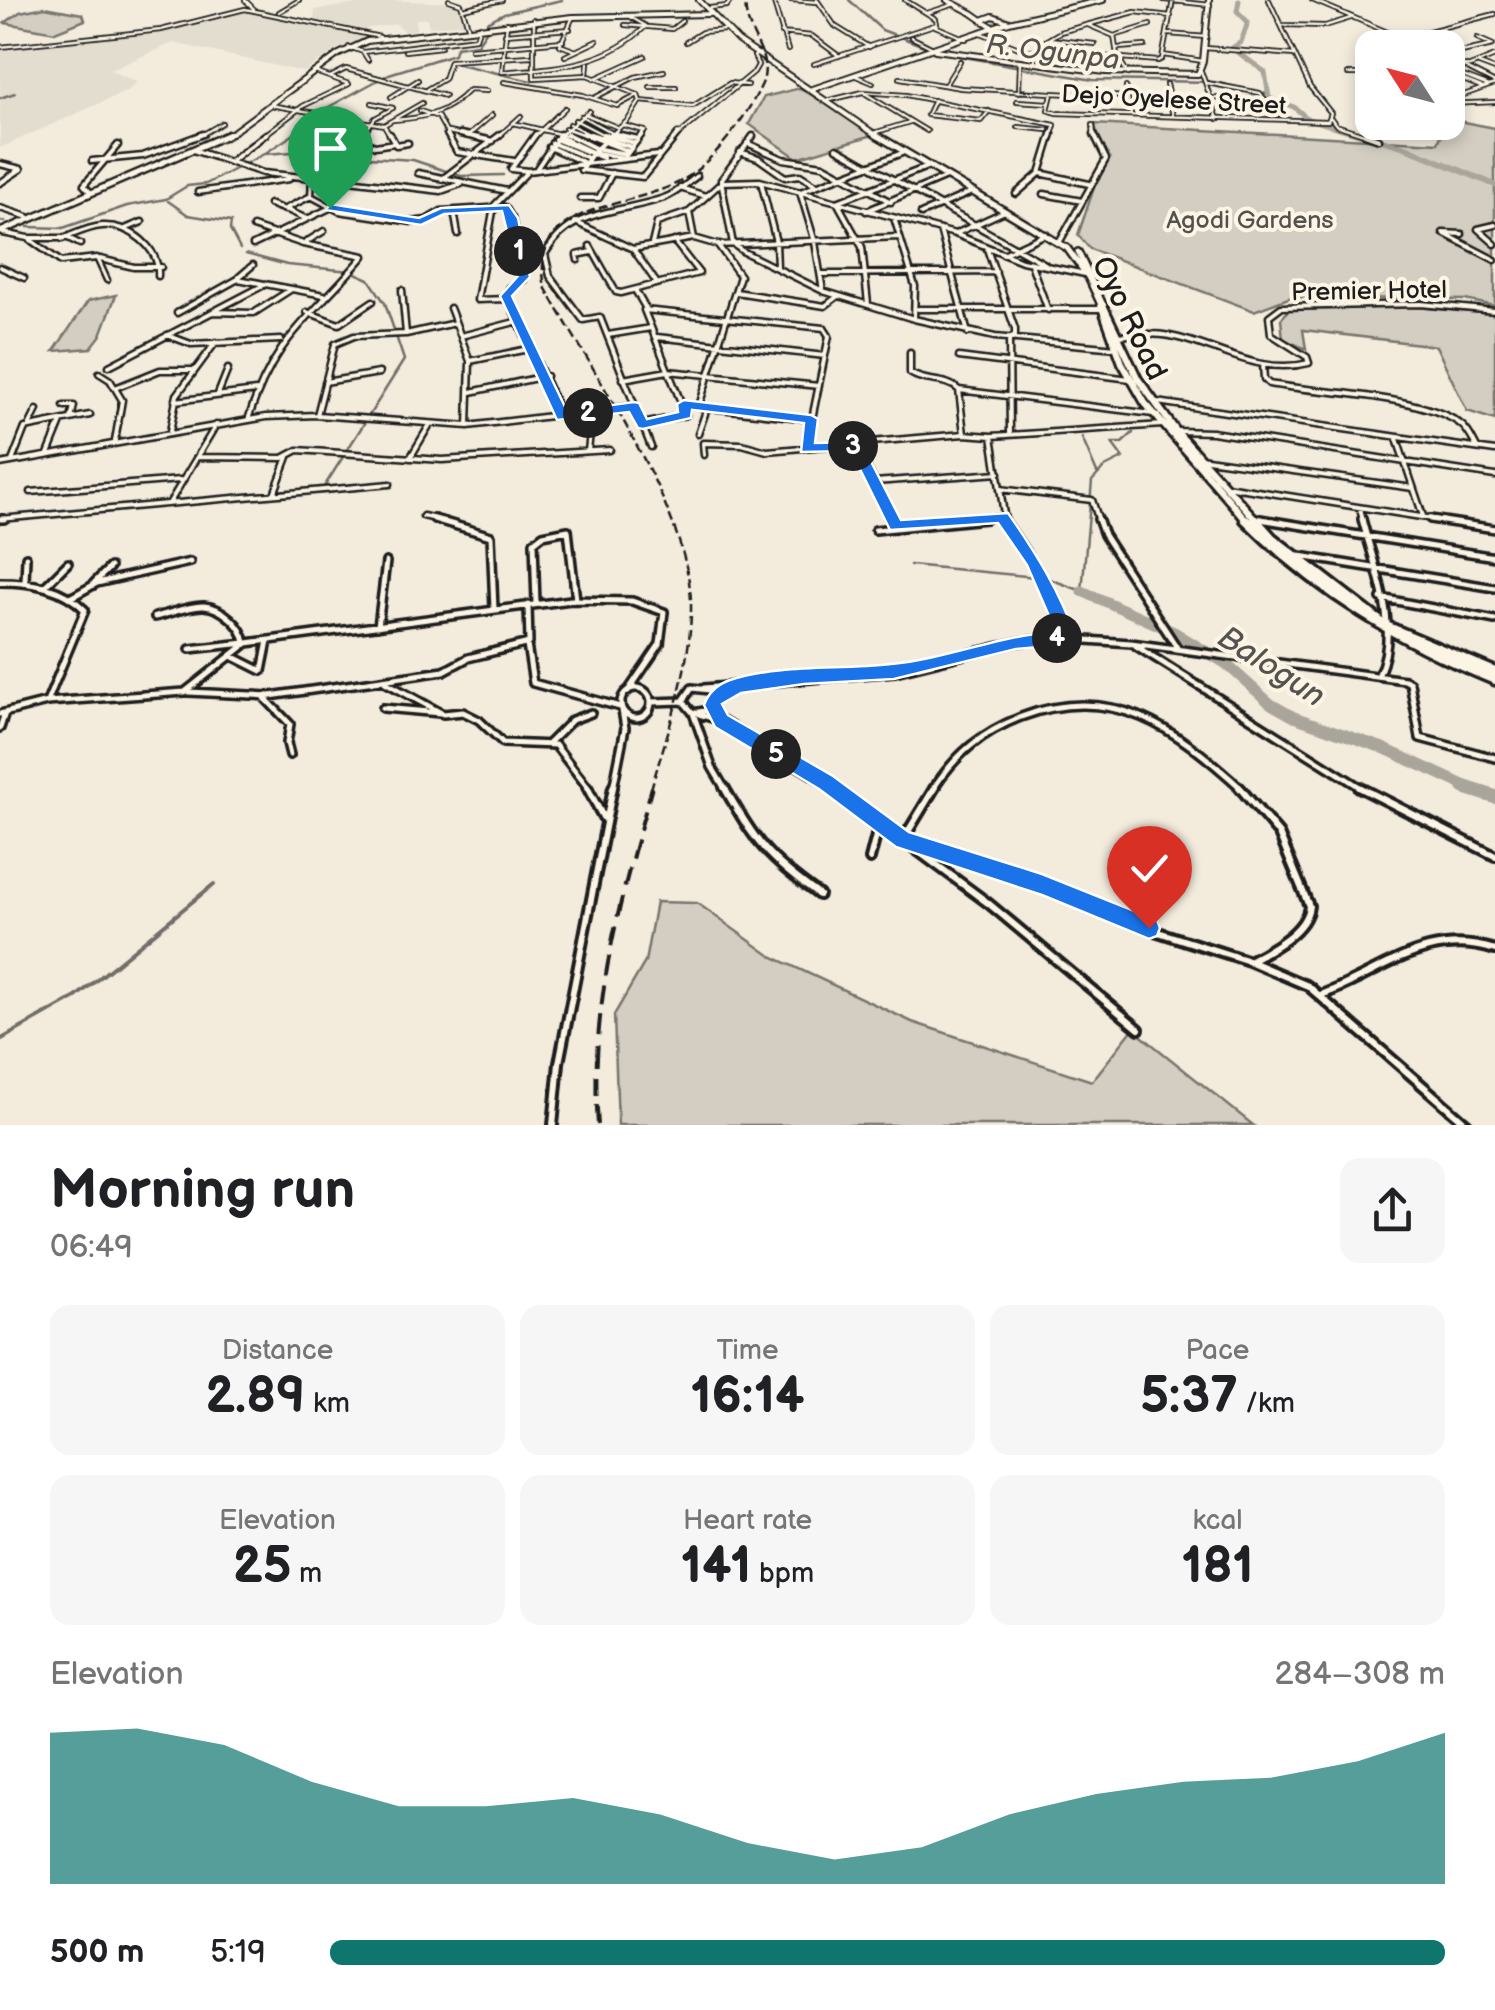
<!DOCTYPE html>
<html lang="en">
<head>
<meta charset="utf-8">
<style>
  body { margin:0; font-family:"Balsamiq Sans",sans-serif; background:#f6f6f6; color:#202124; height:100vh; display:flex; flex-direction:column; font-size:38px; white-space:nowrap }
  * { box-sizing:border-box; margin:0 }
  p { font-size:32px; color:#757577 }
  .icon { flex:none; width:55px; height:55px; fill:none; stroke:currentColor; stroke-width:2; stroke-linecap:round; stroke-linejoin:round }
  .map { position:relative; height:1125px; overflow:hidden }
  .details { display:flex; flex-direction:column; background:#fff; flex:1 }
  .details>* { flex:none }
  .needle { width:65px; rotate:306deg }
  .tools { position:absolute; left:1355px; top:30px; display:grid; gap:20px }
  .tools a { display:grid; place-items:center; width:110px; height:110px; border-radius:20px; background:#fff; box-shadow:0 5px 15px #0003; font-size:50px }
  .pin { position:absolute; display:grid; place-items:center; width:85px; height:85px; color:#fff; margin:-102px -42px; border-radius:50% 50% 50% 0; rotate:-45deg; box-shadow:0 0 10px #0007 }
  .pin .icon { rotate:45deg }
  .km { position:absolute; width:50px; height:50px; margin:-25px; border-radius:50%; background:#222; color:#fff; font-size:28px; line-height:50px; text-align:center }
  .round { display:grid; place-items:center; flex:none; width:105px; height:105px; border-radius:20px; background:#f6f6f6 }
  .head { display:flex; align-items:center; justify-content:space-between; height:170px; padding:0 50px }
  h1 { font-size:55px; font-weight:600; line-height:75px }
  .figures { display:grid; grid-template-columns:repeat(3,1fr); gap:15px; height:170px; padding:10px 50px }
  .figures div { display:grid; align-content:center; border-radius:20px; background:#f6f6f6; text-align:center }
  .figures b { font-size:50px; font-weight:600 }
  .figures small { font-size:28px; font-weight:400 }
  .figures p { font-size:28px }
  .chart { height:280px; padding:20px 50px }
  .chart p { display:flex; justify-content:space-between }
  .chart svg { width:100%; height:180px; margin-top:10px; fill:#0f766e; opacity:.7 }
  ul { padding:0 50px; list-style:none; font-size:32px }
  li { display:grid; grid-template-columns:160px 120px 1fr; align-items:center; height:75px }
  li i { height:25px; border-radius:12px; background:#0f766e }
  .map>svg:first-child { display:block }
  .built { fill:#e3ddcf }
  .green { fill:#d3cec1; stroke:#78756e; stroke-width:2.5 }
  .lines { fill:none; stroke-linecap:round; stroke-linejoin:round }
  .stream-far1 { stroke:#716e68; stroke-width:2.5 }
  .stream { stroke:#716e68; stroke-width:4 }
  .river-far3 { stroke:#aaa59b; stroke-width:5 }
  .river-far2 { stroke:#aaa59b; stroke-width:6 }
  .river-far1 { stroke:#aaa59b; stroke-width:11 }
  .river { stroke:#aaa59b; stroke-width:14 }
  .street-far3-casing { stroke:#1c1c1c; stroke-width:6 }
  .street-far2-casing { stroke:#1c1c1c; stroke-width:9 }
  .street-far1-casing { stroke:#1c1c1c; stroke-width:12 }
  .street-casing { stroke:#1c1c1c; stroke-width:14 }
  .secondary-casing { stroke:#1c1c1c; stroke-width:8 }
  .primary-far3-casing { stroke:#1c1c1c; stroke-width:8 }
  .primary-far2-casing { stroke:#1c1c1c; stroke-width:10 }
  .primary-far1-casing { stroke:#1c1c1c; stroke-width:12 }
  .primary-casing { stroke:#1c1c1c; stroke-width:15 }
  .street-far3 { stroke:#fcf5e5; stroke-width:2.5 }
  .street-far2 { stroke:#fcf5e5; stroke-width:4 }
  .street-far1 { stroke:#fcf5e5; stroke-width:5 }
  .street { stroke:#fcf5e5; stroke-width:6 }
  .secondary { stroke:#fcf5e5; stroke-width:4 }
  .primary-far3 { stroke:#fcf5e5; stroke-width:4 }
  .primary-far2 { stroke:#fcf5e5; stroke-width:5 }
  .primary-far1 { stroke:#fcf5e5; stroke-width:6 }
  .primary { stroke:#fcf5e5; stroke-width:8 }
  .rail-far1 { stroke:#1c1c1c; stroke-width:2.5; stroke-dasharray:9 4; stroke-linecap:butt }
  .rail { stroke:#1c1c1c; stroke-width:4; stroke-dasharray:20 10; stroke-linecap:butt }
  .route { fill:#1a73e8; stroke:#fff; stroke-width:2.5 }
  .labels { text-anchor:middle; stroke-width:8; stroke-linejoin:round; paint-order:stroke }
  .far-street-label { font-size:25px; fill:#1c1c1c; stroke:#fcf5e5 }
  .far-park-label { font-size:25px; fill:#53514e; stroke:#fcf5e5 }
  .far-water-label { font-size:28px; font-style:italic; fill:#55534f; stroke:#fcf5e5 }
  .street-label { font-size:30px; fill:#1c1c1c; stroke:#fcf5e5 }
  .water-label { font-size:32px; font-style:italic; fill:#55534f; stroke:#fcf5e5 }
</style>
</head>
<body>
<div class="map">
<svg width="1495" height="1125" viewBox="0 0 1495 1125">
  <rect width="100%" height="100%" fill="#f3ecdd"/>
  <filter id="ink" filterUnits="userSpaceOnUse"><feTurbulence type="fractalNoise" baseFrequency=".01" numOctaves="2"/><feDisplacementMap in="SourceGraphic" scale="20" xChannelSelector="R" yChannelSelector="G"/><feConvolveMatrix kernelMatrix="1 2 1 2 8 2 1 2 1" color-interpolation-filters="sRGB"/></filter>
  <g filter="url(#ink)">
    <!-- built -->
    <path class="built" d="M385 0 456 3 467 23 429 27 427 18 416 19V30L405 32 396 24 371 28 365 30 374 33 368 37 339 48 304 72 173 43 110 70 137 82 129 90 0 148V44L174 25 252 7 314 20 315 10Z"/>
    <!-- green -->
    <path class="green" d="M45 7 83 14 85 20 55 32 5 23 20 12Z
      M800 88 876 134 797 158 749 124 764 97Z
      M1448 119 1495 128V306L1465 300 1291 297 1254 311 1090 249 1078 235 1103 161 1095 124 1438 143Z
      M116 295 101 335 91 348 54 351 88 301Z
      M1292 307H1416L1495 314V420L1467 411 1436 346 1303 330 1306 349 1283 339 1281 319Z
      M656 902 697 903 771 956 912 1022 1092 1081 1133 1029 1253 1125H618L614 1015 645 962Z"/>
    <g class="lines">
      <!-- stream-far1 -->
      <path class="stream-far1" d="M849 0 882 30 942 53 1093 80 1214 82 1267 94
        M487 22 504 13 562 0
        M450 62 531 81
        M0 98 15 93
        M296 152 413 160 461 176 503 175
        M265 154 292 152
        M168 201 188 215 231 222 230 230 240 249
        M0 221 5 222
        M28 227 63 228 127 206 166 199 187 186 206 184 264 154 294 134 303 121 389 74 454 54 456 47 477 44 489 27
        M246 254 287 265 351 271 369 279 385 303 404 360 324 487
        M1082 438 1097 473
        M910 565 1047 578 1082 591 1092 481 1105 467 1123 458 1112 443H1122L1133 433"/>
      <!-- stream -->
      <path class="stream" d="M0 1040 76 997 214 884"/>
      <!-- river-far3 -->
      <path class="river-far3" d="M1239 0 1237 11 1248 22 1241 42 1232 48 1265 72 1269 98 1294 107 1308 119 1370 137"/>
      <!-- river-far2 -->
      <path class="river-far2" d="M1362 134 1405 147 1495 185"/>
      <!-- river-far1 -->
      <path class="river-far1" d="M1082 591 1174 632 1225 663 1271 704 1294 717 1383 748 1472 789"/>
      <!-- river -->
      <path class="river" d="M1464 787 1495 797"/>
      <defs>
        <path id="street-far3" d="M245 0 254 9
          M449 0 461 4 468 26
          M773 0 788 50
          M791 0 817 2
          M817 0 835 26 869 47
          M1164 0 1210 5
          M1312 0 1425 48
          M710 8 727 6 731 0
          M463 9 502 0
          M279 12 299 0
          M927 13 955 4
          M573 17 560 45 576 51
          M534 19V78L587 75
          M507 23 502 72C556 67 606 66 646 26L627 15
          M625 25 672 29 682 21
          M1088 25 1114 36 1117 55 1128 74
          M1282 25 1325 26 1351 18
          M935 26 966 39
          M781 33 812 36 839 56
          M981 33 1024 50 1158 61 1162 59 1173 0
          M505 34 570 29
          M1168 34 1207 37
          M1114 36 1150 25
          M911 37 937 50
          M1406 37 1495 14
          M1049 39 1095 44
          M686 42 702 32 725 30
          M0 47 161 30 245 9 380 37
          M349 47 363 52 368 60
          M1118 48 1145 46
          M1205 48 1295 55
          M1380 48 1376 45 1403 39
          M471 49 563 41
          M405 51 441 47
          M363 52 476 38 480 26
          M1163 55 1203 61
          M1448 55 1493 45 1477 38
          M565 56 597 41
          M1448 59 1495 83
          M588 63 587 75 638 95
          M814 64 937 24 936 19 905 0
          M1033 64 1043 42 1060 32 1135 12 1171 16
          M1479 64 1495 70
          M1448 67 1470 66 1495 56
          M1448 70 1489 86
          M1201 71 1218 119
          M315 72 349 84
          M1348 74H1372
          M1448 74 1481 87
          M856 76 873 83
          M330 77 346 69 445 96
          M900 78 961 88 1127 97
          M594 79 645 56
          M504 82 583 95 617 106 638 95
          M1075 82V94
          M1207 83 1260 93 1277 115
          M1166 84 1173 116
          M945 85 960 61
          M650 87H676
          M1126 87 1131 115
          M427 89 444 79 450 61 531 56
          M1448 91 1461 96 1495 84
          M1019 92 1020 62
          M866 94 927 131
          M1052 94 1048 110 1056 113 1328 121 1331 113 1310 87 1269 0
          M391 97 418 80
          M594 98 635 77 664 71
          M1212 98 1261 100
          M934 100 927 115 981 121 989 111
          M640 101 693 106 730 83 748 85
          M826 101 863 92 906 95 1055 125 1051 137
          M1017 101 1049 103
          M372 103 393 108
          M1448 104 1495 102
          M270 105 384 125 391 137
          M420 111 438 117 449 137
          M585 114 619 128
          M581 116 614 134 628 137
          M1331 118 1336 125 1373 137
          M393 120C425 118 446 114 469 90L487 91
          M575 120 608 137
          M1411 122 1416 125
          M513 123 572 137
          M569 124 595 137
          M384 125 422 103
          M623 125 644 131
          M1093 125 1094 137
          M1018 127 1048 130
          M565 128 590 137
          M448 132 473 137
          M877 132 910 122
          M468 136 492 115
          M198 137 222 123
          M262 137 303 106 349 84
          M361 137 375 118 393 108
          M498 137 521 116
          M534 137 565 108
          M558 137 589 111
          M609 137 628 120 640 101 638 95
          M640 137 645 131
          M676 137 754 72 758 65 754 56 760 53"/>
        <path id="street-far2" d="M390 134 396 145 408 143
          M447 134 457 152 514 161
          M460 134 493 141
          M567 134 595 148 626 154
          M583 134 628 151
          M590 134 631 147
          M603 134 634 143
          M612 134 594 151 581 170 643 177 678 134
          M616 134 638 139
          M1365 134 1379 139
          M558 136 592 152 624 158 642 134
          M753 136 721 180 733 244 742 251 823 291 914 319 915 286 894 218
          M359 139 375 146 394 143
          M555 139 603 158
          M552 143 586 157
          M747 143 783 159 823 165 891 202
          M549 147 583 162
          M837 148 1045 264
          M193 150 263 173 312 178
          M740 152 758 158 785 177 800 175 816 185
          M338 153 362 134
          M92 161 143 156 203 134
          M231 161 266 134
          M0 164 21 169 0 183
          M319 166 312 178 311 196 339 211 412 222 426 220 441 211 505 207 512 218 524 280 510 287 506 295 562 416
          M537 168 560 134
          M528 171 511 169 536 134
          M418 173 507 191
          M1040 173 1089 184
          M442 179 501 134
          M349 180 441 191 461 184
          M761 182 776 242 777 267
          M680 188 706 196
          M90 192 84 185 118 145
          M198 192 289 179
          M1016 194 1040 173 1052 134
          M1044 194 1082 201
          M580 198H599L612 173
          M269 204 285 210
          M0 208 28 217
          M454 211 458 234
          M866 211 946 177
          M689 212 694 238
          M921 214 972 192
          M307 219 285 209 311 196
          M575 222 633 249 656 282
          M1495 225 1478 229 1495 244
          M125 229 142 222
          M940 230 968 333
          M3 233 28 238 61 262 97 258 107 280
          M955 234 1005 211
          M1462 234 1443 233 1495 260
          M30 238H68L80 244
          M62 239C75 234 88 227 102 226 130 224 160 248 158 276
          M306 242 324 231
          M1059 243 1106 159 1094 134
          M652 244 657 223 689 212 722 182 760 181 955 234 1022 261 1085 274
          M253 245 330 208
          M590 246 616 292 621 293 699 273 674 241
          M633 249 694 238 718 245 899 237
          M987 249 1015 329V336L1009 339 1010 433
          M1003 254 1046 234
          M100 259 134 267H161
          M578 260 577 255 592 252
          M1031 264 1048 310
          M0 267 24 278
          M821 274 996 272
          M239 277 253 265
          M402 290 406 334
          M635 290 646 309
          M823 291 815 242 800 192 902 153
          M736 292 825 306 838 296
          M507 299 477 300 494 206 528 171 658 155
          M868 304 862 247 837 202 927 167
          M450 308 470 361 468 426
          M918 309H1100
          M212 312 254 313 290 290
          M307 312 339 324 373 301
          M177 313 238 279 324 295
          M914 319 995 337 1117 348
          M167 335 191 344 281 340
          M608 335 651 328
          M461 336 519 321
          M1114 336C1132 335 1152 332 1170 336 1217 345 1259 376 1309 363L1307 357 1271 334 1269 316 1281 307 1421 304 1495 311
          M657 337 825 356
          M910 352V373C926 384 945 377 959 390L1153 414
          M959 357 1130 379
          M470 361 533 348
          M1263 364 1264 379 1269 384C1319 393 1420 395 1459 423 1468 429 1472 439 1477 448
          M109 366 264 285
          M99 373 110 380 122 400 115 441
          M623 379 668 371 819 386
          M325 382 379 373
          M115 388 160 370H193
          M959 390 964 434
          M471 392 546 376
          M218 394 228 369
          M175 401 256 391
          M1157 402 1495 451
          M683 405 811 419
          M64 406H74L71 419
          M699 406 740 276 718 245
          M317 415 335 344 354 336 406 334 455 323
          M248 420C274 337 311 318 364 256L303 244 253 227
          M643 424 686 415 644 310 824 328 829 336 806 448
          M29 426 37 410
          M170 431 177 395 216 342
          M1176 431 1212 432 1495 476
          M698 434 707 408
          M992 436 1005 521
          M1397 439 1423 516
          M856 446 894 521
          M651 447 600 317 583 320 550 276 545 254C572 207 618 214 664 198 676 194 686 184 697 176
          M588 451 592 414
          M48 454 61 422
          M704 455 703 443 742 444 767 451 964 434 992 436 1163 425
          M198 457 283 458 298 450 442 460 610 450
          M410 458 429 426
          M1200 458 1413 488
          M12 461 25 428 90 415
          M0 464 266 417 317 415 468 426 634 406
          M874 482 999 473
          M1226 486 1446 521
          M1000 489 1092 500 1099 521
          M31 492 180 480
          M274 494 288 457
          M170 502 216 425
          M1360 508 1363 521
          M423 516 444 521
          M1256 518 1275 521
          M0 519 390 484
          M962 521 1002 517"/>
        <path id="street-far1" d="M0 519H4
          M434 519 491 536 494 609
          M892 519 896 526
          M1003 519C1030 557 1053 594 1067 639
          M1098 519 1104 535 1178 649
          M1260 519 1495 557
          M1362 519C1374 567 1401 626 1379 674
          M1430 519 1495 529
          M875 530 986 519
          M1294 555 1495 588
          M25 581 26 557
          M0 582C32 582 62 587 85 610L47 702
          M94 583 110 567
          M44 587 68 563
          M70 598 97 583 190 562
          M1381 598 1495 620
          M536 604 534 542 543 535 568 530 576 600
          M155 617C169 614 190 605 204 606 222 607 243 626 245 643L190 649
          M378 626 386 562
          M527 645 533 683 620 707
          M1136 646 1363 789
          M234 657 262 671 268 641
          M385 682 443 714 463 712 479 720 503 743 555 745 589 789
          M692 688 709 690 714 700 710 710 693 713 683 701Z
          M704 688 895 672 1017 642 1057 638 1131 643 1405 680 1410 683 1420 738 1495 758
          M621 703a15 15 0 1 1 30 0a15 15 0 1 1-30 0Z
          M188 692 270 696 444 671 468 658 529 643 528 605
          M265 698 290 724 287 743 290 755
          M652 702 683 701
          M383 708 440 713
          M693 713 712 767 725 789
          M0 714 47 702 185 692 247 643 571 600 632 601 664 612 660 644 628 691
          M699 714 722 721 836 789
          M0 728 5 713
          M549 743 572 720 591 713
          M613 789 625 728 622 710
          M933 789C956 754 982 732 1021 717 1113 682 1175 728 1242 789"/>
        <path id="street" d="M587 787 603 817
          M724 787C756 843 766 857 819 895
          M833 787 903 840 1042 884 1155 931 1249 961 1308 986 1468 1125
          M935 787 903 840 988 903 1139 1029
          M1239 787 1279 834 1309 906C1306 932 1270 950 1249 961
          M1359 787 1495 856
          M870 859 880 820
          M1321 995C1382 973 1426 928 1495 950
          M553 1125 559 1063 613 787"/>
        <path id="secondary" d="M947 0 972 13
          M972 13 982 20
          M993 16 1009 22 993 27 982 20Z
          M1009 22 1103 0
          M935 50 1105 72 1198 74 1203 61 1209 0
          M810 90 995 27"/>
        <path id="primary-far3" d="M699 0 738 41 879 137
          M226 137 339 54 367 41 573 17 710 14"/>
        <path id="primary-far2" d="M875 134 1067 248 1088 277 1102 307
          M0 232 229 134
          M1078 252 1104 307"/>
        <path id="primary-far1" d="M1101 305 1122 363 1145 403 1247 521
          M1103 305 1138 379 1176 431 1257 521"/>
        <path id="primary" d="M1245 519C1318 592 1399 641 1495 680
          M1255 519 1272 538 1386 626 1495 672"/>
      </defs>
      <!-- street-far3 casing -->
      <use href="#street-far3" class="street-far3-casing"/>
      <!-- street-far2 casing -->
      <use href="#street-far2" class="street-far2-casing"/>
      <!-- street-far1 casing -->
      <use href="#street-far1" class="street-far1-casing"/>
      <!-- street casing -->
      <use href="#street" class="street-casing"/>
      <!-- secondary casing -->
      <use href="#secondary" class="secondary-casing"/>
      <!-- primary-far3 casing -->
      <use href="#primary-far3" class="primary-far3-casing"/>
      <!-- primary-far2 casing -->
      <use href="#primary-far2" class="primary-far2-casing"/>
      <!-- primary-far1 casing -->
      <use href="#primary-far1" class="primary-far1-casing"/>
      <!-- primary casing -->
      <use href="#primary" class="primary-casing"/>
      <!-- street-far3 -->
      <use href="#street-far3" class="street-far3"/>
      <!-- street-far2 -->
      <use href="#street-far2" class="street-far2"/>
      <!-- street-far1 -->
      <use href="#street-far1" class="street-far1"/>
      <!-- street -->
      <use href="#street" class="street"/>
      <!-- secondary -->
      <use href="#secondary" class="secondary"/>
      <!-- primary-far3 -->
      <use href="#primary-far3" class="primary-far3"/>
      <!-- primary-far2 -->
      <use href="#primary-far2" class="primary-far2"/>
      <!-- primary-far1 -->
      <use href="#primary-far1" class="primary-far1"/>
      <!-- primary -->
      <use href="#primary" class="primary"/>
      <!-- rail-far1 -->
      <path class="rail-far1" d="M651 789C668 729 692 667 691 603 689 511 591 369 545 287 527 200 629 211 683 180 713 162 746 118 761 86 776 55 741 32 746 0"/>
      <!-- rail -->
      <path class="rail" d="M598 1125C589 1007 620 900 652 787"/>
    </g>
  </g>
  <!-- route -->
  <path class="route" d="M330 204 419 218 441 208 509 205 518 218 530 277 512 296 567 411 634 402 639 403 647 419 678 412 677 404 684 400 811 415 818 419 815 443 861 442 901 520 1008 513C1036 553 1060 592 1076 638L1073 644 1016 649 894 679 804 684 741 693 722 704 728 715 833 776 909 832 1042 874 1157 920 1160 928 1157 936 1149 939 1042 895 896 847 819 789 715 727 704 705C708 693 718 684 730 680 781 664 838 670 891 664 947 659 999 635 1056 632L1027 565 998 523 890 530 851 451 801 452 804 423 692 410 691 418 643 429 638 428 629 412 557 420 500 296 518 276 502 211 444 214 421 225 326 210Z"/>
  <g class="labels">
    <!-- far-street labels -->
    <g class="far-street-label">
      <text transform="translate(1174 99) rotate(3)" y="9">Dejo Oyelese Street</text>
      <text transform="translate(1369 290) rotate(-1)" y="9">Premier Hotel</text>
    </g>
    <!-- far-park labels -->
    <g class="far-park-label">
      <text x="1250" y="228">Agodi Gardens</text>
    </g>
    <!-- far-water labels -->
    <g class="far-water-label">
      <text transform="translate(1053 51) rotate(7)" y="10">R. Ogunpa</text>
    </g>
    <!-- street labels -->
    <g class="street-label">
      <text transform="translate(1130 318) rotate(64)" y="10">Oyo Road</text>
    </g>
    <!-- water labels -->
    <g class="water-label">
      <text transform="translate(1272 666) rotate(33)" y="11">Balogun</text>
    </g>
  </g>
</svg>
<div class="tools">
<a><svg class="needle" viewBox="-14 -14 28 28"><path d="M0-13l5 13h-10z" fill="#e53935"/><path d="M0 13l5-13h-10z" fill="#757577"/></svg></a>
</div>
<div class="pin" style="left:330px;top:208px;background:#1e9e55"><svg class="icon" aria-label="arrive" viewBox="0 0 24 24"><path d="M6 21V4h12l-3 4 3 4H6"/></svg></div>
<div class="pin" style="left:1149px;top:928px;background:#d93025"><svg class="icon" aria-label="check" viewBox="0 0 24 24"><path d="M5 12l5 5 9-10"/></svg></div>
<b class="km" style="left:519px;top:251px">1</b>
<b class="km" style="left:588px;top:413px">2</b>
<b class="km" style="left:853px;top:446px">3</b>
<b class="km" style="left:1057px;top:638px">4</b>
<b class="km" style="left:776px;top:754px">5</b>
</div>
<section class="details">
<div class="head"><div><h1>Morning run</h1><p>06:49</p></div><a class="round"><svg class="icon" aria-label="share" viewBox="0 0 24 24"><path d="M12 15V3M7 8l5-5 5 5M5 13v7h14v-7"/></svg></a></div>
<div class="figures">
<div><p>Distance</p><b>2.89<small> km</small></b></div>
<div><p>Time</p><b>16:14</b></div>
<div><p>Pace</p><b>5:37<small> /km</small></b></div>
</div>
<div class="figures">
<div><p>Elevation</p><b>25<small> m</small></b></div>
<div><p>Heart rate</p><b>141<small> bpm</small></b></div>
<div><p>kcal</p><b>181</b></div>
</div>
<div class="chart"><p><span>Elevation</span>284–308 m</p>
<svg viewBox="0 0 160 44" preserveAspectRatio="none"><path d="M0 44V7L10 6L20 10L30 19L40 25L50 25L60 23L70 27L80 34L90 38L100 35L110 27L120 22L130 19L140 18L150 14L160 7V44z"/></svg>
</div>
<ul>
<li><b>500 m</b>5:19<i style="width:100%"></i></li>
</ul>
</section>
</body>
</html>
